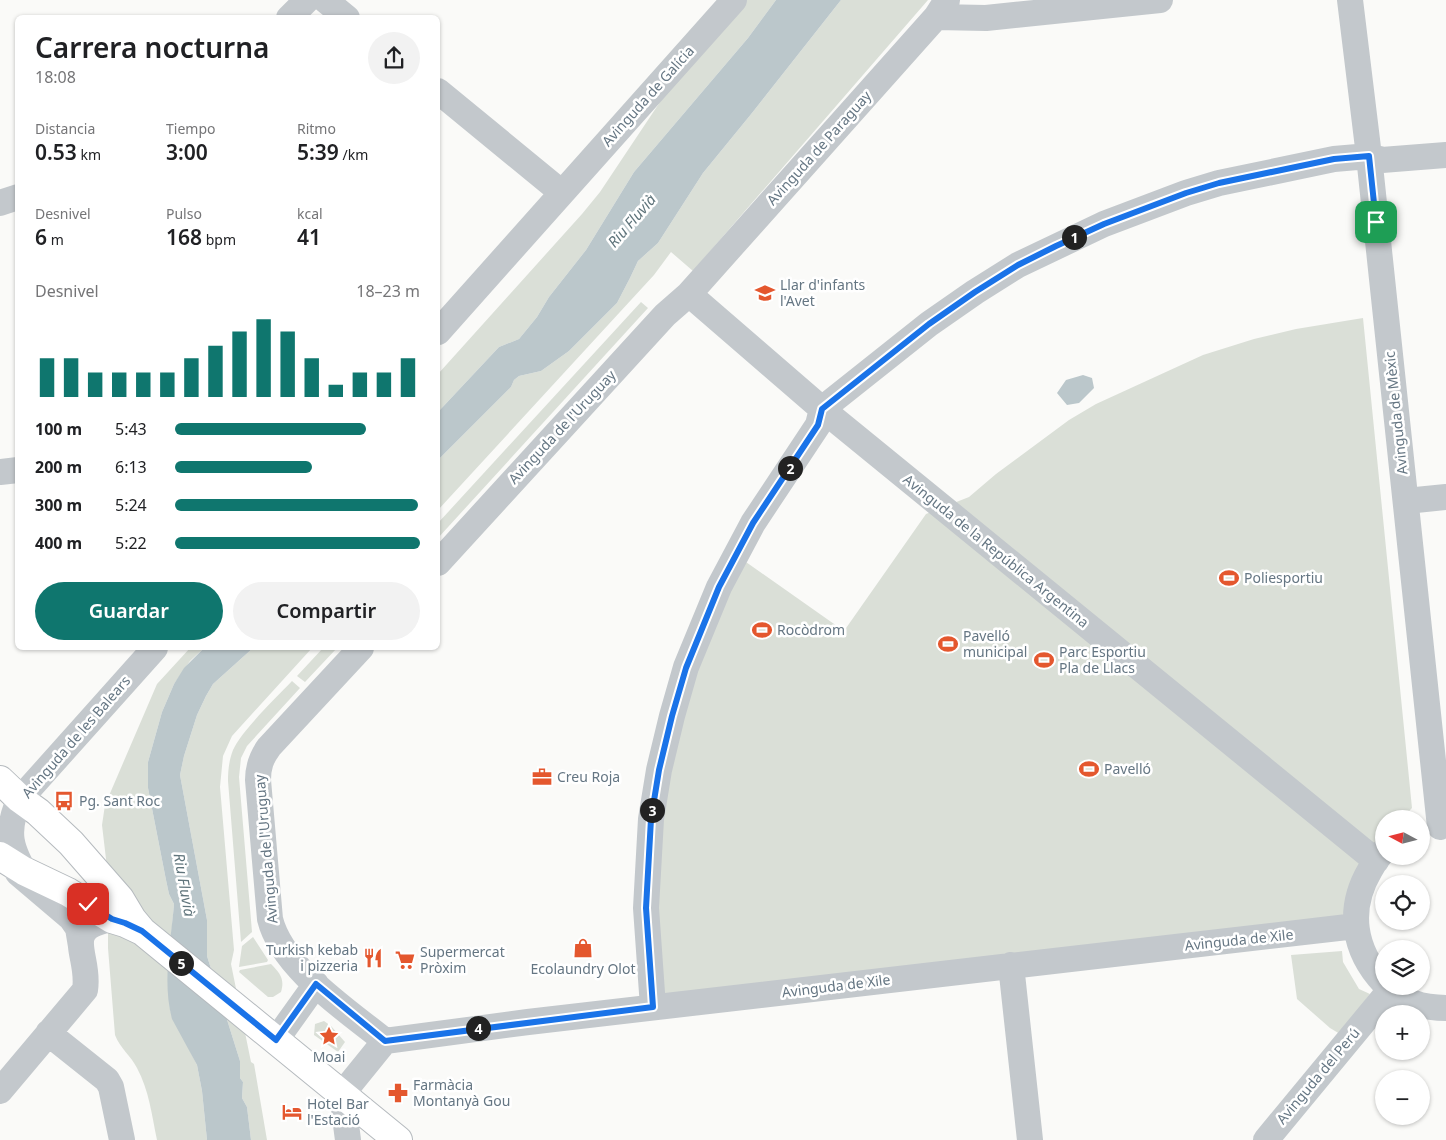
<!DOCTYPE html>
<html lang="es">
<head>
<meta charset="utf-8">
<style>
  body { margin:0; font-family:"Noto Sans",sans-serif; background:#f2f2f2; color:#202124; height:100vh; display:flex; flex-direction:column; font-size:19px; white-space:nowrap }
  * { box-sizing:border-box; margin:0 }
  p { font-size:16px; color:#757577 }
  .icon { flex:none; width:28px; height:28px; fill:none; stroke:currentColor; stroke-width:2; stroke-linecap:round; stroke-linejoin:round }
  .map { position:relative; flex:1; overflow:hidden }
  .details { position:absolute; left:15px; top:15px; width:425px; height:635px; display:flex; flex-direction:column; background:#fff; border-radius:8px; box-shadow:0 1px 4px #0004 }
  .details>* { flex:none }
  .needle { width:32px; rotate:277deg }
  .controls { position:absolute; left:1375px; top:810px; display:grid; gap:10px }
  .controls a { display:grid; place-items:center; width:55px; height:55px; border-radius:50%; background:#fff; box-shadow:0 1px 4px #0004; font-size:25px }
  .pin { position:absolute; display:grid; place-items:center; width:42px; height:42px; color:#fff; margin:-21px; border-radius:10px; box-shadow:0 2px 8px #0006 }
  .km { position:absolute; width:25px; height:25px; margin:-12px; border-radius:50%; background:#222; color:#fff; font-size:14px; line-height:25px; text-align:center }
  .round { display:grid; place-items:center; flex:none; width:52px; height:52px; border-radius:26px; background:#f2f2f2 }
  .headline { display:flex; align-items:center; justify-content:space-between; height:85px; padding:0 20px }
  h1 { font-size:28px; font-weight:600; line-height:38px }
  .stats { display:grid; grid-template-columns:repeat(3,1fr); gap:8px; height:85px; padding:5px 20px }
  .stats div { display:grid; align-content:center }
  .stats b { font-size:21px; font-weight:600 }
  .stats small { font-size:14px; font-weight:400 }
  .stats p { font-size:14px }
  .chart { height:140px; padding:10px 20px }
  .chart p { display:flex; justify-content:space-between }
  .chart svg { width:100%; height:90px; margin-top:5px; stroke:#0f766e; stroke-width:6 }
  .primary-button { display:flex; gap:10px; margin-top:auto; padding:10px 20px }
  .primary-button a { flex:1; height:58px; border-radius:30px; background:#0f766e; color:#fff; font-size:20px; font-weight:600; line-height:58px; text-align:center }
  .primary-button a+a { background:#f2f2f2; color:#202124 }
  ul { padding:0 20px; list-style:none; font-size:16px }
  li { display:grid; grid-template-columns:80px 60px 1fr; align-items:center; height:38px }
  li i { height:12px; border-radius:6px; background:#0f766e }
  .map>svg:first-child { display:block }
  .green { fill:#dadfd7 }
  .water { fill:#bbc7cb }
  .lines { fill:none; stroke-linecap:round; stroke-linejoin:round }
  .major-casing { stroke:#b5babe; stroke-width:30 }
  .minor { stroke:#c3c8cc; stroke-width:26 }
  .major { stroke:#fff; stroke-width:28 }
  .route-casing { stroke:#fff; stroke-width:10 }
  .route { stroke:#1a73e8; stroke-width:6 }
  .labels { text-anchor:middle; stroke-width:5; stroke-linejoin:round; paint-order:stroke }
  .street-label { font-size:14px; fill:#657683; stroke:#fff }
  .poi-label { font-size:14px; fill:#657683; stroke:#fff; text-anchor:start }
  .water-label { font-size:15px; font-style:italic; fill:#60757c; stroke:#fff }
</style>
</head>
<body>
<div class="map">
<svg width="1446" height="1140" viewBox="0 0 1446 1140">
  <rect width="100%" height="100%" fill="#fafaf8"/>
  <!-- green -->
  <path class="green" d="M744 0H776L748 38 634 172 586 250 549 297 537 317 519 339 499 347 438 412V374L582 214 600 192 668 90Z
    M841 0H928L693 271 671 252 654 275 438 510V460L511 387 514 380 519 376 541 371 569 351 617 303 630 278 638 261 658 243 703 173 752 113Z
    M641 302 648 308 438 538V523Z
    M1363 318 1412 808 1401 819H1384V836L1375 845 1346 917 661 996 654 798 736 555 844 631 926 514 969 497 996 474 1069 420 1096 404 1203 355 1254 339 1296 329Z
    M190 648H204L190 661 174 684 162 712 148 762V788L166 880 169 894 174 904 168 972 170 1010 197 1065 202 1091 207 1140H157C152 1116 149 1090 137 1068 131 1056 120 1048 115 1035L108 948V876L102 825 105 805 157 684Z
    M253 648H312L232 736 223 756 220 787 234 950 231 964 251 1062 254 1064 267 1140H251L247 1107 242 1098 243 1082 240 1078V1061L207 956V920L180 775 184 756 197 715 206 696 213 684Z
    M323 648H337L305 682 297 676Z
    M292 681 300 688 247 746 241 758 239 777 252 932 241 942 228 781C228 771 229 760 233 750 242 730 276 698 292 681Z
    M253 937 268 960 267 962 239 967 242 946Z
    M1342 951 1343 962 1359 989 1370 994 1340 1034 1330 1028 1297 999 1291 955Z
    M271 964C280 973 285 979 281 992L273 997H268L239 972 240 970Z
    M324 1021 331 1026 345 1042 338 1052 314 1035 315 1024Z"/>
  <!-- water -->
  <path class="water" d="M776 0H841L752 113 703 173 658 243 638 261 630 278 617 303 569 351 541 371 519 376 514 380 511 387 438 460V412L499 347 519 339 537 317 549 297 586 250 634 172 748 38Z
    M1083 375 1092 378 1094 388 1079 403 1067 405 1057 393 1066 380Z
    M204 648H253L213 684 206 696 197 715 184 756 180 775 207 920V956L240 1061V1078L243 1082 242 1098 247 1107 251 1140H207L202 1091 197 1065 172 1019C162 982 171 941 174 904L169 894 166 880 148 788V762L162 712 174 684 184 668Z"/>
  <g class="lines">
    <defs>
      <path id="major" d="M0 780 20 799 38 812 71 843 120 899 132 919 142 931
        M0 856 24 871 68 892 112 919 125 923 142 931 398 1140"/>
    </defs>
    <!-- major casing -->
    <use href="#major" class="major-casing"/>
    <!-- minor -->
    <path class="minor" d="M325 0 347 18
      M1350 0 1369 156 1440 827
      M936 17 986 18 1160 0
      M289 18 307 0
      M438 91 561 192
      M0 203 18 197
      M689 294 822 409 1376 861
      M438 332 734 0
      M0 472 18 470
      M1406 501 1446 497
      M438 563 665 315 689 294 936 17 947 0
      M361 648 269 747C261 758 258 767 258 780L270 919C282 968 347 1010 385 1041
      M1384 851C1378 856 1374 863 1370 870 1347 909 1353 950 1384 983
      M18 873 71 918 78 928 81 946
      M29 880C11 850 4 832 20 799L155 648
      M1011 965 1030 1140
      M1387 986C1402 1002 1425 1008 1446 1008
      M653 1007 646 908 651 819 659 770 672 716 686 667 719 587 753 523 818 425 822 409 929 324 975 292 1018 265 1104 224 1186 193 1219 183 1334 159 1369 156 1382 160 1446 155
      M48 1033 107 1080 111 1087 122 1140
      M276 1040 316 984
      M0 1091 85 990C91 955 59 929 112 919
      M348 1140 342 1094 385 1041 528 1022 1356 926
      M1266 1140 1390 990"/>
    <!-- major -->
    <use href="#major" class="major"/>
  </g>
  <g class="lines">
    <defs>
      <path id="route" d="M88 904 112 919 125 923 142 931 276 1040 316 984 385 1041 653 1007 646 908 651 819 659 770 672 716 686 668 719 587 753 523 818 425 822 409 929 324 975 292 1018 265 1056 246 1104 224 1186 193 1219 183 1334 159 1369 156 1376 222"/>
    </defs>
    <!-- route casing -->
    <use href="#route" class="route-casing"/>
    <!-- route -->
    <use href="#route" class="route"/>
  </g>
  <!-- icons -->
  <defs>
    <symbol id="school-bare" viewBox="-9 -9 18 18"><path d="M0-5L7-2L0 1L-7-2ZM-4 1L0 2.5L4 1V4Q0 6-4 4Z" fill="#e4572e" stroke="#fff" stroke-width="2.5" paint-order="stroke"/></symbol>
    <symbol id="stadium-bare" viewBox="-9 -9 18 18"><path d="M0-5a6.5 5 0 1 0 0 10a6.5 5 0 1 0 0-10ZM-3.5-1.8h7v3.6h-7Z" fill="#e4572e" stroke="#fff" stroke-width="2.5" paint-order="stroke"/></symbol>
    <symbol id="office-bare" viewBox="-9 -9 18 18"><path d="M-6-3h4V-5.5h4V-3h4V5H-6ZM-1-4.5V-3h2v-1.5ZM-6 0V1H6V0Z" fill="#e4572e" stroke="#fff" stroke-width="2.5" paint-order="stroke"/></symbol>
    <symbol id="bus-bare" viewBox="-9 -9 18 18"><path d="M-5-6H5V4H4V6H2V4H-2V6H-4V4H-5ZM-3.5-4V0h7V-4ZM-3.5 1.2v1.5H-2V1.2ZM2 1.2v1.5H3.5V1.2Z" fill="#e4572e" stroke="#fff" stroke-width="2.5" paint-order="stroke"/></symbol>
    <symbol id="shop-bare" viewBox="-9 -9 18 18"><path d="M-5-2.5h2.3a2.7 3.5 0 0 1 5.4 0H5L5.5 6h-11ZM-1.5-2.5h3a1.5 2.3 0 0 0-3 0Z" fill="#e4572e" stroke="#fff" stroke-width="2.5" paint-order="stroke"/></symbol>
    <symbol id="restaurant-bare" viewBox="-9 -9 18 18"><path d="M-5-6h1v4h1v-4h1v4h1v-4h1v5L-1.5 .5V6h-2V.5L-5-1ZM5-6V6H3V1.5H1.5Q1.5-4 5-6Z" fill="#e4572e" stroke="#fff" stroke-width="2.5" paint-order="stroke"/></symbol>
    <symbol id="supermarket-bare" viewBox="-9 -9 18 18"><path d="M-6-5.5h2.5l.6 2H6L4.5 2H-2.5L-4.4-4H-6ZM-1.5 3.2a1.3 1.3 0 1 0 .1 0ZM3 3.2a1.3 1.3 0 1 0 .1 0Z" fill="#e4572e" stroke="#fff" stroke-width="2.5" paint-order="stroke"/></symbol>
    <symbol id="sight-bare" viewBox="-9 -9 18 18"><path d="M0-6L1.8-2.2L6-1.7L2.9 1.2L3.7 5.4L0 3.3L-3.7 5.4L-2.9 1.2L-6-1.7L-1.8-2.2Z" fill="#e4572e" stroke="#fff" stroke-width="2.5" paint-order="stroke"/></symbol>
    <symbol id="pharmacy-bare" viewBox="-9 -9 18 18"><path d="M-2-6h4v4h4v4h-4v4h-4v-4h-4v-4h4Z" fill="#e4572e" stroke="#fff" stroke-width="2.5" paint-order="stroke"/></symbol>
    <symbol id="hotel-bare" viewBox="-9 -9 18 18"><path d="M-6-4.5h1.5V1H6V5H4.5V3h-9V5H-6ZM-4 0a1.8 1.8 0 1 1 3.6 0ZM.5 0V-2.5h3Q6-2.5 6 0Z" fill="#e4572e" stroke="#fff" stroke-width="2.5" paint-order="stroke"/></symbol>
  </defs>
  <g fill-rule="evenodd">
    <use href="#school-bare" x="751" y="279" width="28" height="28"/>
    <use href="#stadium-bare" x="1215" y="564" width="28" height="28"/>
    <use href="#stadium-bare" x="748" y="616" width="28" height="28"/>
    <use href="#stadium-bare" x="934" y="630" width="28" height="28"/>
    <use href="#stadium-bare" x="1030" y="646" width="28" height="28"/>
    <use href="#stadium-bare" x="1075" y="755" width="28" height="28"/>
    <use href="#office-bare" x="528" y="763" width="28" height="28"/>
    <use href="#bus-bare" x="50" y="787" width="28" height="28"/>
    <use href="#shop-bare" x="569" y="934" width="28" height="28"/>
    <use href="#restaurant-bare" x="359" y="944" width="28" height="28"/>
    <use href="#supermarket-bare" x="391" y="946" width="28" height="28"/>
    <use href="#sight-bare" x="315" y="1022" width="28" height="28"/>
    <use href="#pharmacy-bare" x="384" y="1079" width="28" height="28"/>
    <use href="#hotel-bare" x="278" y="1098" width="28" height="28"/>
  </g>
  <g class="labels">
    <!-- street labels -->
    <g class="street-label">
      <text transform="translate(648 96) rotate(-48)" y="5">Avinguda de Galícia</text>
      <text transform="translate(819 148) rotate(-48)" y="5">Avinguda de Paraguay</text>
      <text transform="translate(1396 413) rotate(-96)" y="5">Avinguda de Mèxic</text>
      <text transform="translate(562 427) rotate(-47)" y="5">Avinguda de l'Uruguay</text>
      <text transform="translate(996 551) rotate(39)" y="5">Avinguda de la República Argentina</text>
      <text transform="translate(76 737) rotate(-49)" y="5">Avinguda de les Balears</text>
      <text transform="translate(266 849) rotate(-95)" y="5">Avinguda de l'Uruguay</text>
      <text transform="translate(1239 940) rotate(-6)" y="5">Avinguda de Xile</text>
      <text transform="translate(836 986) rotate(-7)" y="5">Avinguda de Xile</text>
      <text transform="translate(1318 1076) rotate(-50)" y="5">Avinguda del Perú</text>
    </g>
    <!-- poi labels -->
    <g class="poi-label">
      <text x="780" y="290">Llar d'infants<tspan x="780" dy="16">l'Avet</tspan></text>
      <text x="1244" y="583">Poliesportiu</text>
      <text x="777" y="635">Rocòdrom</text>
      <text x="963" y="641">Pavelló<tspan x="963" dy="16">municipal</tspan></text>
      <text x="1059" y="657">Parc Esportiu<tspan x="1059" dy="16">Pla de Llacs</tspan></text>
      <text x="1104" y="774">Pavelló</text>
      <text x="557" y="782">Creu Roja</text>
      <text x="79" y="806">Pg. Sant Roc</text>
      <text x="358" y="955" text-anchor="end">Turkish kebab<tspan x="358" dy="16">i pizzeria</tspan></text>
      <text x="420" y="957">Supermercat<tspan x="420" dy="16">Pròxim</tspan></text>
      <text x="583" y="974" text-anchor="middle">Ecolaundry Olot</text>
      <text x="329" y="1062" text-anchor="middle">Moai</text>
      <text x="413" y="1090">Farmàcia<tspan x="413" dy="16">Montanyà Gou</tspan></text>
      <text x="307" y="1109">Hotel Bar<tspan x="307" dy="16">l'Estació</tspan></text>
    </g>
    <!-- water labels -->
    <g class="water-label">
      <text transform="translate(632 221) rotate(-49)" y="5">Riu Fluvià</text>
      <text transform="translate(184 885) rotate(80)" y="5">Riu Fluvià</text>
    </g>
  </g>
</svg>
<div class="controls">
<a><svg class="needle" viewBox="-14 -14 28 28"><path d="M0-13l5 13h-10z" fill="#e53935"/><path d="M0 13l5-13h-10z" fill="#757577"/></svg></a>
<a><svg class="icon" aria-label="locate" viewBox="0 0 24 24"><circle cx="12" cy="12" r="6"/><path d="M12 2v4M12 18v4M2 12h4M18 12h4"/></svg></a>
<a><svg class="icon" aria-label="layers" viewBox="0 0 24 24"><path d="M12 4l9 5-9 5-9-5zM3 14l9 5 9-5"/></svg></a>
<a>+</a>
<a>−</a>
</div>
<div class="pin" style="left:1376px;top:222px;background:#1e9e55"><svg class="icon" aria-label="arrive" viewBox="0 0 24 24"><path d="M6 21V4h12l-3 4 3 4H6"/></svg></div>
<div class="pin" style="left:88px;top:904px;background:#d93025"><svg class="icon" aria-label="check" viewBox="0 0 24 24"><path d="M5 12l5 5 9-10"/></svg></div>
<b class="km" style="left:1074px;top:237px">1</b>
<b class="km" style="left:790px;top:468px">2</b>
<b class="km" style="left:652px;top:810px">3</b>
<b class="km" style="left:478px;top:1028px">4</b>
<b class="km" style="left:181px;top:963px">5</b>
<section class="details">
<div class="headline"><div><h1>Carrera nocturna</h1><p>18:08</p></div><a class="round"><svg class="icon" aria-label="share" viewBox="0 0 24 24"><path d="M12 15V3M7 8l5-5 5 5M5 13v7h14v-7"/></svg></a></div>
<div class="stats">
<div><p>Distancia</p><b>0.53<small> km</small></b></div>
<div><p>Tiempo</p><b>3:00</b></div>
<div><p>Ritmo</p><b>5:39<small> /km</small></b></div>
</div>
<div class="stats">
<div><p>Desnivel</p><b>6<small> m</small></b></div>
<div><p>Pulso</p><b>168<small> bpm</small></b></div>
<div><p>kcal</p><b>41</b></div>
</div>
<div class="chart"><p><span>Desnivel</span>18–23 m</p>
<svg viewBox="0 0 160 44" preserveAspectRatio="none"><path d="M5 44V25M15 44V25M25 44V32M35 44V32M45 44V32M55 44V32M65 44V25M75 44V19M85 44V12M95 44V6M105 44V12M115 44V25M125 44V38M135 44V32M145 44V32M155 44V25"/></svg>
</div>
<ul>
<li><b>100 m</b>5:43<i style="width:78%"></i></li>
<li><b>200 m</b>6:13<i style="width:56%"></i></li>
<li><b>300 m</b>5:24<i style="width:99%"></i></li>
<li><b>400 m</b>5:22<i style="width:100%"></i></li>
</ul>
<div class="primary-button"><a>Guardar</a><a>Compartir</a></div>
</section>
</div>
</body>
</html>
